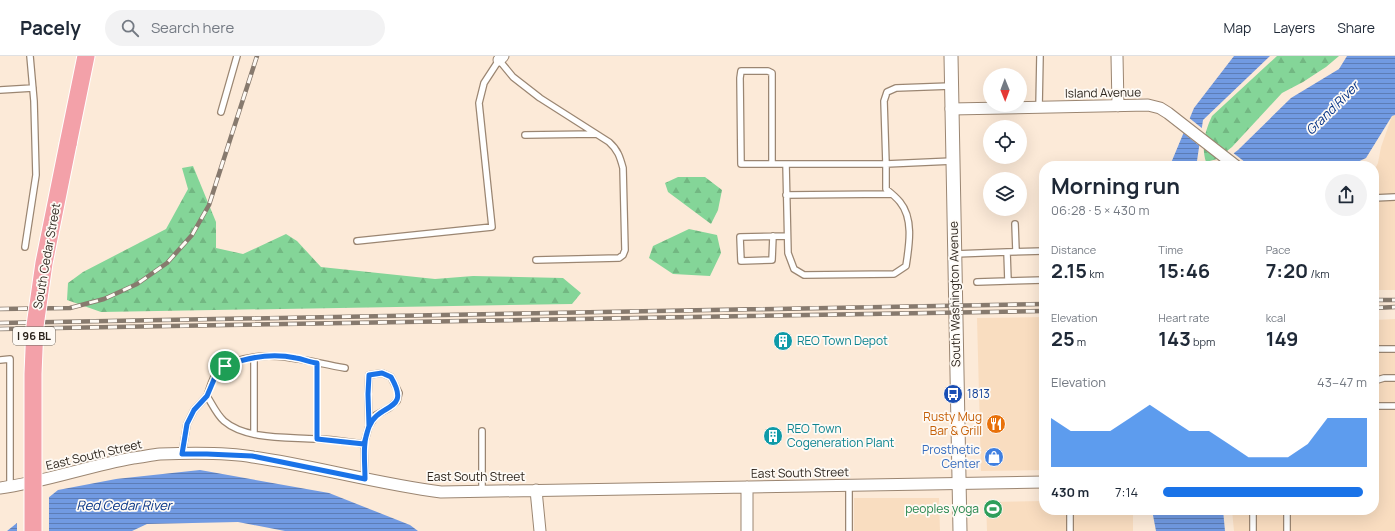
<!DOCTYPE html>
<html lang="en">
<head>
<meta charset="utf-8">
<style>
  body { margin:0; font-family:Manrope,sans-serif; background:#f2f2f3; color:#1f2937; height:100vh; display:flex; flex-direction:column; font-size:15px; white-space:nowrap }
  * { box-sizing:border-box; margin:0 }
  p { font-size:13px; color:#747a83 }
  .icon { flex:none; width:22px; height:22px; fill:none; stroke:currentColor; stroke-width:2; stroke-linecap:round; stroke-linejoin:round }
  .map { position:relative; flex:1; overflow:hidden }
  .sheet { position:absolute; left:1039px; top:105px; width:340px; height:354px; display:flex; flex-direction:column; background:#fff; border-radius:16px; box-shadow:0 4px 16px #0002 }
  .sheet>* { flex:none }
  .needle { width:26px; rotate:179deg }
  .controls { position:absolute; left:983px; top:12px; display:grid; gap:8px }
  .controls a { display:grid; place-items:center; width:44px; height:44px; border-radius:50%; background:#fff; box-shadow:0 4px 16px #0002; font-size:20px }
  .pin { position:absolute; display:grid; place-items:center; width:34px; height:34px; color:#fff; margin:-17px; border:2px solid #fff; border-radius:50%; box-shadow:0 1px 4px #0007 }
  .round { display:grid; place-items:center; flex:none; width:42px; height:42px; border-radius:21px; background:#f2f2f3 }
  .head { display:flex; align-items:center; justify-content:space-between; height:68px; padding:0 12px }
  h1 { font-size:22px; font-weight:700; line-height:30px }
  .figures { display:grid; grid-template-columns:repeat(3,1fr); gap:6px; height:68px; padding:4px 12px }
  .figures div { display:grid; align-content:center }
  .figures b { font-size:20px; font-weight:700 }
  .figures small { font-size:11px; font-weight:400 }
  .figures p { font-size:11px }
  .chart { height:112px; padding:8px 12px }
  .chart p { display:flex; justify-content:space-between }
  .chart svg { width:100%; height:72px; margin-top:4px; fill:#1a73e8; opacity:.7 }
  ul { padding:0 12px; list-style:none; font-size:13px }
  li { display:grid; grid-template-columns:64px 48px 1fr; align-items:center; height:30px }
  li i { height:10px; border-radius:5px; background:#1a73e8 }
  header { display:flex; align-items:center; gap:24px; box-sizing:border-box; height:56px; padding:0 20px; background:#fff; border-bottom:1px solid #e0e1e3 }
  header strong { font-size:19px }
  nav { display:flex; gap:22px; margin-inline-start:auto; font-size:14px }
  .search { width:280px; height:36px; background:#f2f2f3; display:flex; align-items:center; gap:10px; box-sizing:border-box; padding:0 14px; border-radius:22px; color:#747a83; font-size:15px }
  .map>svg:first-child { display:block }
  .built { fill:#f9ddc0 }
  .forest { fill:url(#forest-firs) }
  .water { fill:url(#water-rules) }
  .pier { fill:#fcead8 }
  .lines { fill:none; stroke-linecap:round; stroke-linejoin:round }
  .service-casing { stroke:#9b8672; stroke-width:8 }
  .minor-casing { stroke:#9b8672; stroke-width:13 }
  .tertiary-casing { stroke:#9b8672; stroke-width:15 }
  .primary-casing { stroke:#fff; stroke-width:19 }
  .service { stroke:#fff; stroke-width:5.5 }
  .minor { stroke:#fff; stroke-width:11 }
  .tertiary { stroke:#fff; stroke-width:13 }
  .primary { stroke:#f3a1a9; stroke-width:17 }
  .rail-casing { stroke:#877a6e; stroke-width:4.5 }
  .rail { stroke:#fefaf5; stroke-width:3; stroke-dasharray:9; stroke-linecap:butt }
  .primary-bridge-casing { stroke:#fff; stroke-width:19; stroke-linecap:butt }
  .primary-bridge { stroke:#f3a1a9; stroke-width:17 }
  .route-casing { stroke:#fff; stroke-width:8 }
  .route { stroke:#1a73e8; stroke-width:5 }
  .labels { text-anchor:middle; stroke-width:3.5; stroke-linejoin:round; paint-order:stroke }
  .shield { fill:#fefaf5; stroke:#6b645d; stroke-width:1 }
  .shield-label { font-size:11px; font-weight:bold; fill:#2c241c }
  .street-label { font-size:12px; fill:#2c241c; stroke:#fefaf5 }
  .culture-label { font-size:12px; fill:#0d838f; stroke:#fefaf5; text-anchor:start }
  .transit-label { font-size:12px; fill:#164399; stroke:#fefaf5; text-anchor:start }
  .food-label { font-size:12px; fill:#c56008; stroke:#fefaf5; text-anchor:end }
  .shop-label { font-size:12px; fill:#366cbe; stroke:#fefaf5; text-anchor:end }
  .leisure-label { font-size:12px; fill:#27864d; stroke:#fefaf5; text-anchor:end }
  .water-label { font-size:13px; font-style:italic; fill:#053386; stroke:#fefaf5 }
</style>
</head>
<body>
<header>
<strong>Pacely</strong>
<div class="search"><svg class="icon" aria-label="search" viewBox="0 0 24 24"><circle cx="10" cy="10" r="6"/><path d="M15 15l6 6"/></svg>Search here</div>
<nav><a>Map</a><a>Layers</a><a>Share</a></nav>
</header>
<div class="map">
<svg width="1395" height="475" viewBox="0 0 1395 475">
  <defs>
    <pattern id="forest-firs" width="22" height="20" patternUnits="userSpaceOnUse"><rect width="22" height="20" fill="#84d598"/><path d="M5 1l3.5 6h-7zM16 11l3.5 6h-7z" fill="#72b782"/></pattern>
    <pattern id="water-rules" width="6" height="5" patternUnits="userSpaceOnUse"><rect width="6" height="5" fill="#719ae2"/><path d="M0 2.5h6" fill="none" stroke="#5d7db6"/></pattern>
  </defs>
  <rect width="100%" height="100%" fill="#fcead8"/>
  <!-- built -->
  <path class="built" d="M1395 59V234H1374V115L1378 107 1381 91 1392 60Z
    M1044 261V414L981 415 977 262Z
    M1395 263V475H1234L1232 454H1374V264Z
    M854 442H939L940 475H854Z
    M1044 445V454H1133V475H987L986 446Z"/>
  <!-- forest -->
  <path class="forest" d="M1277 0H1339L1326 11 1303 26 1282 37 1232 91 1217 103 1206 106C1201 90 1205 75 1212 60Z
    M193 110 216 166V192L243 198 286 178 297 185 321 211 435 223 473 220 563 222 581 237 572 248 101 256 67 244 68 227 83 216 166 173 188 133 182 112Z
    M678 121H705L722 134 718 154 711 168 668 136 665 127Z
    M689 173 717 179 721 197 710 220 673 218 649 202 653 190Z"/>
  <!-- water -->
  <path class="water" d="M1234 0H1270L1203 64 1197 105 1204 110H1172L1171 107 1194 52Z
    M1347 0H1395V59L1392 60 1366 102 1349 110H1217L1238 94 1291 42 1339 13Z
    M200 414 329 437 410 469 418 475H285L238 466 147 468 132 475H7L58 434 116 423Z
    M1152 454H1223L1225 475H1156Z"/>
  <!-- pier -->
  <path class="pier" d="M1188 61 1203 73 1201 91 1182 76Z
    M1232 96 1250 110H1224L1219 106Z
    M49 438V475H17V465Z"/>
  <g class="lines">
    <defs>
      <path id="service" d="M951 30 896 32 887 36 884 45 886 108 953 105
        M0 34 33 32
        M1039 51 1040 0
        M221 56 237 0
        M525 79 596 78
        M772 108H741L740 22 741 15H768L772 17V108H886V133C891 137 896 141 900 146 914 163 909 190 906 210L894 218 804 219 794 213 788 197 786 108
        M786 139 891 138
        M1374 142 1395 141
        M1015 168 1016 195
        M773 180 772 204 741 205 740 181 787 180
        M357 185 492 171 479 47 484 27 499 4 513 21 540 42 609 86C618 94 620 101 623 112L625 194 623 199 619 202 536 204
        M25 191 36 119 34 45 30 0
        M1007 196 1044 195
        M955 198 1007 196 1008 225 1044 224
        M977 226 1008 225
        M1374 293H1395
        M0 304 10 303V430
        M317 307V383
        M1374 325 1384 322H1395
        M207 340C210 332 212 321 218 315 222 310 229 308 234 306 271 292 308 306 345 312
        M1374 350H1395
        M254 378V302
        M364 388 369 370 368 338 369 319 382 317 391 321 399 337 397 345 389 352 376 359 369 370
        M182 398 187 368 194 354 207 340C212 348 217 359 224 365 246 384 288 381 316 383 332 383 348 386 364 388L365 423
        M482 436V375
        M1070 454V475
        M1253 454V475
        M1287 454V475
        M849 475V430"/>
      <path id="minor" d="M1117 0 1118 50
        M499 4 503 0
        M951 53 1148 49 1160 52 1168 57 1236 110
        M0 432C45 426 88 410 133 402 142 401 151 399 160 398 188 397 226 396 253 401 316 410 377 428 441 436L1044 426
        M536 434 540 475
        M747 475V431"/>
      <path id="tertiary" d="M951 0 960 475"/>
      <path id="primary" d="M68 88 86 0"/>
    </defs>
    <!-- service casing -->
    <use href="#service" class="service-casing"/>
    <!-- minor casing -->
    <use href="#minor" class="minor-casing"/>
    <!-- tertiary casing -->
    <use href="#tertiary" class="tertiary-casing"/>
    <!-- primary casing -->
    <use href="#primary" class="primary-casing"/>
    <!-- service -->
    <use href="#service" class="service"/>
    <!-- minor -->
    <use href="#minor" class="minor"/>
    <!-- tertiary -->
    <use href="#tertiary" class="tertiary"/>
    <!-- primary -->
    <use href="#primary" class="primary"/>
    <defs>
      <path id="rail" d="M1374 244H1395
        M1374 252 1395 251
        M0 253 70 252 104 243 137 228 167 207 192 179 209 149 257 0
        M0 267 1044 248
        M0 273 1044 255"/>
    </defs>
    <!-- rail casing -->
    <use href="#rail" class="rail-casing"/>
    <!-- rail -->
    <use href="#rail" class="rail"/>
    <defs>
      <path id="primary-bridge" d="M33 475V318L35 270 44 207 68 88"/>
    </defs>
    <!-- primary-bridge casing -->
    <use href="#primary-bridge" class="primary-bridge-casing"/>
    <!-- primary-bridge -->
    <use href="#primary-bridge" class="primary-bridge"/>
  </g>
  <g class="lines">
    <defs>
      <path id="route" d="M225 310 218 314 207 340 194 354 187 368 182 398H207L252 400 365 423C365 405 362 387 369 371 378 346 412 357 391 321L382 317 369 319 368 338 369 370 364 388 317 383V307C309 306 303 303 296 302 272 297 248 301 225 310"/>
    </defs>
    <!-- route casing -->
    <use href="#route" class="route-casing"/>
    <!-- route -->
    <use href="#route" class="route"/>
  </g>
  <!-- icons -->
  <defs>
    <symbol id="building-disc" viewBox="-11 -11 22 22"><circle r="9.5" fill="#0f9aa8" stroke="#fefaf5"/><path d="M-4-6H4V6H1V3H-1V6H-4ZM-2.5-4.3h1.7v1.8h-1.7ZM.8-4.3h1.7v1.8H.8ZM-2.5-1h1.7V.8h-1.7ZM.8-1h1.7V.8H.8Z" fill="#fff"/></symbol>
    <symbol id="bus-disc" viewBox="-11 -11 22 22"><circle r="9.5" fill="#1a4fb4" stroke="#fefaf5"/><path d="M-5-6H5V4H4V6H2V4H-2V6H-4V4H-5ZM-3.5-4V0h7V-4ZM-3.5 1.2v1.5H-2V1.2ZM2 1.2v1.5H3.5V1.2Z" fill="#fff"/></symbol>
    <symbol id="restaurant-disc" viewBox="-11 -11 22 22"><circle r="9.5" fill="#e8710a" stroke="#fefaf5"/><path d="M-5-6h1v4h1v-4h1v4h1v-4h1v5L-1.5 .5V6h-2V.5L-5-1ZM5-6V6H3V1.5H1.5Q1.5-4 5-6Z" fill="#fff"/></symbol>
    <symbol id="shop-disc" viewBox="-11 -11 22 22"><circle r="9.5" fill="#3f7fe0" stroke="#fefaf5"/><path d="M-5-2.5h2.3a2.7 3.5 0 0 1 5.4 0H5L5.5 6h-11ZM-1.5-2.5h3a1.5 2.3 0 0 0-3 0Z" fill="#fff"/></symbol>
    <symbol id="stadium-disc" viewBox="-11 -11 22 22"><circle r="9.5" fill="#2e9e5b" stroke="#fefaf5"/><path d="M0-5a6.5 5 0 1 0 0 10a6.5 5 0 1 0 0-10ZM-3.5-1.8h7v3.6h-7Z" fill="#fff"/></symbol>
  </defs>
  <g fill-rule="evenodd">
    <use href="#building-disc" x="772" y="274" width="22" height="22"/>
    <use href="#bus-disc" x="942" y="327" width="22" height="22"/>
    <use href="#restaurant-disc" x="985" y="357" width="22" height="22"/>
    <use href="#building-disc" x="762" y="369" width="22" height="22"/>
    <use href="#shop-disc" x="983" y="390" width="22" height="22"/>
    <use href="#stadium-disc" x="982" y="442" width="22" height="22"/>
  </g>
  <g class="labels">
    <!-- shield labels -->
    <rect class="shield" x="13" y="271" width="42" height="18" rx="3"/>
    <g class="shield-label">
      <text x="34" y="284">I 96 BL</text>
    </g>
    <!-- street labels -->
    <g class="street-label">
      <text transform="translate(1103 37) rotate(-1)" y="4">Island Avenue</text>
      <text transform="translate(47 200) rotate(-80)" y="4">South Cedar Street</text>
      <text transform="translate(955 238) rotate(-91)" y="4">South Washington Avenue</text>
      <text transform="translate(94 399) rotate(-13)" y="4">East South Street</text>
      <text transform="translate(800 417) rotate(-1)" y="4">East South Street</text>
      <text x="476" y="425">East South Street</text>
    </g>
    <!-- culture labels -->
    <g class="culture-label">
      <text x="797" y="289">REO Town Depot</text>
      <text x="787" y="377">REO Town<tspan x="787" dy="14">Cogeneration Plant</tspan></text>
    </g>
    <!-- transit labels -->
    <g class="transit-label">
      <text x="967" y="342">1813</text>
    </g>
    <!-- food labels -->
    <g class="food-label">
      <text x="982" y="365">Rusty Mug<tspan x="982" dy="14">Bar &amp; Grill</tspan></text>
    </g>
    <!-- shop labels -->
    <g class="shop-label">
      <text x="980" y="398">Prosthetic<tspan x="980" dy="14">Center</tspan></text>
    </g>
    <!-- leisure labels -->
    <g class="leisure-label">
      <text x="979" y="457">peoples yoga</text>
    </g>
    <!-- water labels -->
    <g class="water-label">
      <text transform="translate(1332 52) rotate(-45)" y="5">Grand River</text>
      <text x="124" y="454">Red Cedar River</text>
    </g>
  </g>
</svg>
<div class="controls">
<a><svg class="needle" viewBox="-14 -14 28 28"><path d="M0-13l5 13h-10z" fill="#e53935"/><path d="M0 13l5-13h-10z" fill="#747a83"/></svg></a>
<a><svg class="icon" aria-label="locate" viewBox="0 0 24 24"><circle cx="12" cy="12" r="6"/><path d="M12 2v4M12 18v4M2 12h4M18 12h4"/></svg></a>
<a><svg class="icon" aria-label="layers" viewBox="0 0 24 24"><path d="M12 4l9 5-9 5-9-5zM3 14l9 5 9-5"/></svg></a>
</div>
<div class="pin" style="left:225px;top:310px;background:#1e9e55"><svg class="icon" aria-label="arrive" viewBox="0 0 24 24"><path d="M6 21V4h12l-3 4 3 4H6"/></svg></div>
<section class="sheet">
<div class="head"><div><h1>Morning run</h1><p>06:28 · 5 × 430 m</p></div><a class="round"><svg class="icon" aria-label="share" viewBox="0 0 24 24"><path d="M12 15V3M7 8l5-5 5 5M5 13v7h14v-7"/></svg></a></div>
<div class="figures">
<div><p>Distance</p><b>2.15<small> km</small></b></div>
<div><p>Time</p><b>15:46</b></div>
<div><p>Pace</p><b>7:20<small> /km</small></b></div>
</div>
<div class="figures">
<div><p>Elevation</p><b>25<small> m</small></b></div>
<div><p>Heart rate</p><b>143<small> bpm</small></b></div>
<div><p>kcal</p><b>149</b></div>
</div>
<div class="chart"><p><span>Elevation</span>43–47 m</p>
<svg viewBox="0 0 160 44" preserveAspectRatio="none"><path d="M0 44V14L10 22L20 22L30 22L40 14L50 6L60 14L70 22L80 22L90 30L100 38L110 38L120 38L130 30L140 14L150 14L160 14V44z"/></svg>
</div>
<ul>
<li><b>430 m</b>7:14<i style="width:98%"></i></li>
</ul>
</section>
</div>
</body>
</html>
